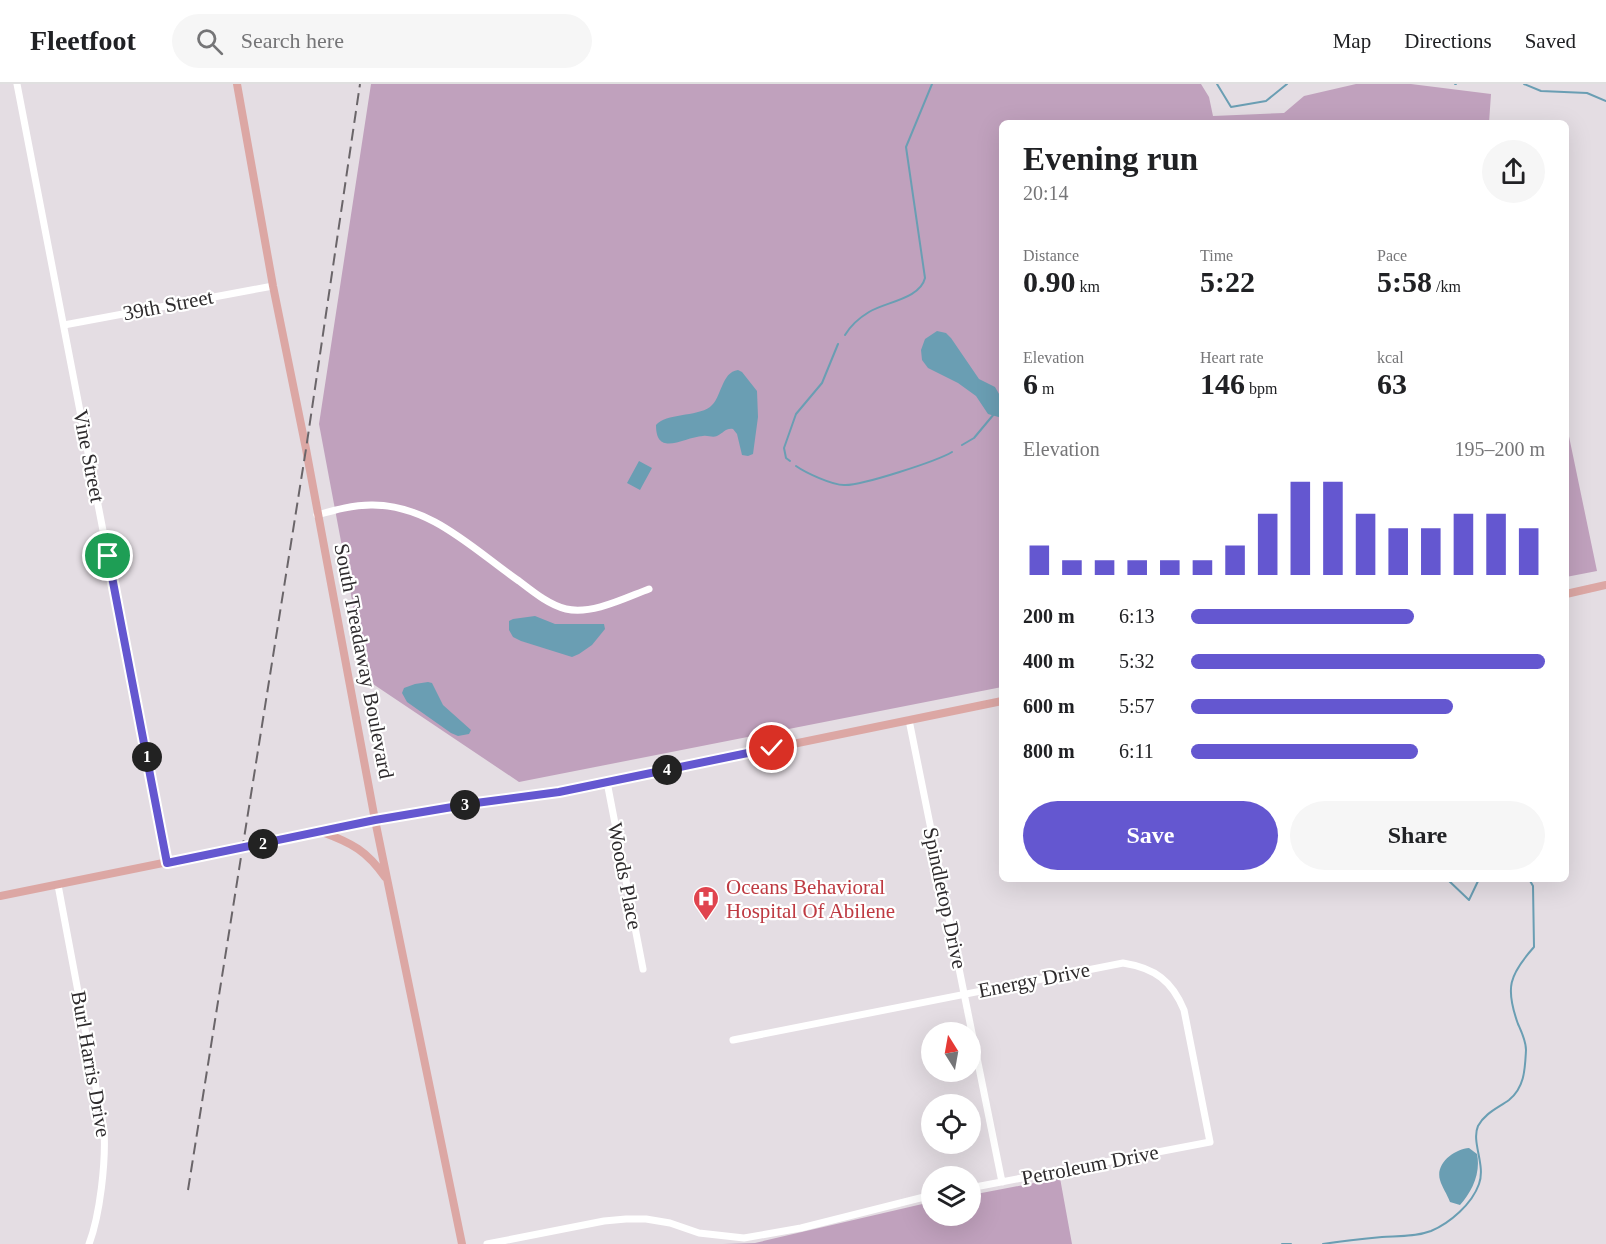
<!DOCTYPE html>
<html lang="en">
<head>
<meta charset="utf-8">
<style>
  body { margin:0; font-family:"Times New Roman",serif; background:#f6f6f6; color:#202124; height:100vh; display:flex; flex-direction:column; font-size:22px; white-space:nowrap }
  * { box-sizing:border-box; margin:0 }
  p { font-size:20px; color:#757577 }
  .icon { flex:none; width:33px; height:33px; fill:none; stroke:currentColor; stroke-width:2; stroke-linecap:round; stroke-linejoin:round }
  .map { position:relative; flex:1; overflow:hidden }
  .panel { position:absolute; left:999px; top:36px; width:570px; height:762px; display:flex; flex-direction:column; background:#fff; border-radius:9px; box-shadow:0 6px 24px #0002 }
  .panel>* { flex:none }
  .needle { width:39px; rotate:349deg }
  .fabs { position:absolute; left:921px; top:938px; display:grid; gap:12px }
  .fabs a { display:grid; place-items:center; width:60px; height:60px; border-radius:50%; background:#fff; box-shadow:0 6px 24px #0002; font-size:30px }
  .pin { position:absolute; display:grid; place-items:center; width:51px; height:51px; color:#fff; margin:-26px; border:3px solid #fff; border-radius:50%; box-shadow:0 2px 6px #0007 }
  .km { position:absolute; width:30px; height:30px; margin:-15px; border-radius:50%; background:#222; color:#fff; font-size:16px; line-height:30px; text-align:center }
  .round { display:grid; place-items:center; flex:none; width:63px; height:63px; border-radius:32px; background:#f6f6f6 }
  .head { display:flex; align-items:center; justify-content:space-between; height:102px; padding:0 24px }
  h1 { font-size:33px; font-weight:700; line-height:45px }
  .stats { display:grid; grid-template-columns:repeat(3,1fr); gap:9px; height:102px; padding:6px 24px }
  .stats div { display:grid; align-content:center }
  .stats b { font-size:30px; font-weight:700 }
  .stats small { font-size:16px; font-weight:400 }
  .stats p { font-size:16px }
  .chart { height:168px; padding:12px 24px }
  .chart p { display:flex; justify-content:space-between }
  .chart svg { width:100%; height:108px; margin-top:6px; stroke:#6457d0; stroke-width:6 }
  .button { display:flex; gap:12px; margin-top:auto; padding:12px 24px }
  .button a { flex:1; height:69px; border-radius:36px; background:#6457d0; color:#fff; font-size:24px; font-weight:700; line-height:69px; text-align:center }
  .button a+a { background:#f6f6f6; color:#202124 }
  ul { padding:0 24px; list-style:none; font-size:20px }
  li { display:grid; grid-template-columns:96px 72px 1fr; align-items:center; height:45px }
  li i { height:15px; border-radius:8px; background:#6457d0 }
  header { display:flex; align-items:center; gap:36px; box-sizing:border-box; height:84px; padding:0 30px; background:#fff; border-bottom:2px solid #e0e0e0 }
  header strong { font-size:28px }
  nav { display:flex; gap:33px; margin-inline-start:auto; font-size:21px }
  .search { width:420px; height:54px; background:#f6f6f6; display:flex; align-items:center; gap:15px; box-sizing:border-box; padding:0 21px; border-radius:33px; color:#757577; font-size:22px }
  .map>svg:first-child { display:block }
  .green { fill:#c0a1bd }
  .water { fill:#6a9eb3 }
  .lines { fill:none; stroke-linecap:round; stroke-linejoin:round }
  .stream { stroke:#6a9eb3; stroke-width:2 }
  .minor { stroke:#fff; stroke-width:7 }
  .major { stroke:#dca7a4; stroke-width:8 }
  .rail { stroke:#6a6569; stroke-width:2; stroke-dasharray:12 6; stroke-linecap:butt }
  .route-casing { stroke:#fff; stroke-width:12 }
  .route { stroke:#6457d0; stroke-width:8 }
  .labels { text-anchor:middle; stroke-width:4.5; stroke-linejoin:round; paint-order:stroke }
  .street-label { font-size:21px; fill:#2e2b2d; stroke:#fff }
  .health-label { font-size:21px; fill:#be3a42; stroke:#fff; text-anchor:start }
</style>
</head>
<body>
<header>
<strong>Fleetfoot</strong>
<div class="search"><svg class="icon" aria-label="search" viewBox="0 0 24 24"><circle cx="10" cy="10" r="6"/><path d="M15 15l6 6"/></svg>Search here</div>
<nav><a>Map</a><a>Directions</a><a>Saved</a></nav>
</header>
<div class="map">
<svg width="1606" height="1160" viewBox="0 0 1606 1160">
  <rect width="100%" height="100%" fill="#e4dde3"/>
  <!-- green -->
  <path class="green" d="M371 0H1201L1209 13 1213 32 1284 29 1304 12 1356 0H1411L1491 10 1489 39H1002V603L519 698 367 596 319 340Z
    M1566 338 1597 487 1566 493Z
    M1060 1094 1072 1160H723L755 1159 931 1118 932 1131H970L971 1111Z"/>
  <!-- water -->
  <path class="water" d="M937 247 946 249 951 254 979 295 995 303 1002 315V334L988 330 976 312 958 299 928 284 922 276 921 266 925 255Z
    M738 286 742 288 757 307 758 333 753 370 748 372 742 371 737 350 733 345C725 344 724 349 717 352 712 354 708 351 703 352 684 353 656 374 656 341 666 329 696 333 710 323 722 314 721 288 738 286Z
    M639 377 652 384 640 406 627 399Z
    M535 532 555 540H604L605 545 592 561 579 570 572 573 521 557 513 553 509 546V537L513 535Z
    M428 598 432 599 443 621 471 646 469 650 458 652 451 649 407 618 402 609 404 604 415 600Z
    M1469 1064 1477 1070C1481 1089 1472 1108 1460 1121L1450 1118C1447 1110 1442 1103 1440 1096 1435 1079 1455 1065 1469 1064Z"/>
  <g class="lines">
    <!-- stream -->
    <path class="stream" d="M1217 0 1231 23 1266 17 1287 0
      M1455 0H1456
      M1524 0 1541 7 1587 9 1606 17
      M845 251C851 241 859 234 869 228 885 218 920 215 925 194L906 63 932 0
      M962 361 974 354 994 330
      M790 377 786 374 784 364 796 330 822 299 838 260
      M796 382C806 389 832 401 844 401 861 402 937 377 952 368
      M1447 795 1469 816 1479 795
      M1282 1160H1291
      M1323 1160C1343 1157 1362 1155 1382 1153 1398 1152 1415 1153 1431 1147 1450 1139 1472 1120 1479 1100 1486 1081 1471 1058 1478 1042 1485 1029 1498 1024 1509 1016 1525 1003 1525 984 1526 966 1526 957 1522 949 1518 940 1505 904 1509 891 1534 863L1533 802 1529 795"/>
    <!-- minor -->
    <path class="minor" d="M17 0 167 779
      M64 241 273 202
      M317 431C335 426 353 421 371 421 430 420 474 466 519 497 532 507 549 521 566 525 592 531 625 514 649 505
      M909 636 1002 1098
      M607 698 643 885
      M58 801 104 1046C106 1078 100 1131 89 1160
      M733 956 1123 879C1155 884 1172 897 1184 926L1210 1058 970 1104
      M487 1160 604 1137 626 1135H646L670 1139 699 1149 744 1154 801 1144 932 1111"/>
    <!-- major -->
    <path class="major" d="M237 0 273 202 306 365 375 736 462 1160
      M1566 510 1606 501
      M322 748C352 759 367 767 385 793
      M0 812 375 736 475 719 559 708 1002 617"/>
    <!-- rail -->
    <path class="rail" d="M188 1106 306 365 360 0"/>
  </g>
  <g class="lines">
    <defs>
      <path id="route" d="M108 472 167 779 375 736 476 719 559 708 772 664"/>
    </defs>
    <!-- route casing -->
    <use href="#route" class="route-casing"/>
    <!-- route -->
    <use href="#route" class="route"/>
  </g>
  <!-- icons -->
  <defs>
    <symbol id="hospital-pin" viewBox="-11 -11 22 30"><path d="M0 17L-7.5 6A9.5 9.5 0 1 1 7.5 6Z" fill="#e0444e" stroke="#fff"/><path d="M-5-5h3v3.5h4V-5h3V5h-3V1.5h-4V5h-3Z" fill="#fff"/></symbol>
  </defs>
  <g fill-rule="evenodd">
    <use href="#hospital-pin" x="691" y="800" width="30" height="40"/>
  </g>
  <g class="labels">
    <!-- street labels -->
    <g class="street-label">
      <text transform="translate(168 221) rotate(-11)" y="7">39th Street</text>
      <text transform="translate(89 372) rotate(79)" y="7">Vine Street</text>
      <text transform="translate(364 577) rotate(79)" y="7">South Treadaway Boulevard</text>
      <text transform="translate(625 792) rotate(79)" y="7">Woods Place</text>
      <text transform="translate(945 814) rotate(78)" y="7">Spindletop Drive</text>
      <text transform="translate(1034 896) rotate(-11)" y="7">Energy Drive</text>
      <text transform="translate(91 980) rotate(80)" y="7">Burl Harris Drive</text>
      <text transform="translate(1090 1081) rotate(-11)" y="7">Petroleum Drive</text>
    </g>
    <!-- health labels -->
    <g class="health-label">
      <text x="726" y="810">Oceans Behavioral<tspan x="726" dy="24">Hospital Of Abilene</tspan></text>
    </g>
  </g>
</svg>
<div class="fabs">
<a><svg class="needle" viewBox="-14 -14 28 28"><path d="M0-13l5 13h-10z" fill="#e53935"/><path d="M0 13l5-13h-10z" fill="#757577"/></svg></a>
<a><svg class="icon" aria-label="locate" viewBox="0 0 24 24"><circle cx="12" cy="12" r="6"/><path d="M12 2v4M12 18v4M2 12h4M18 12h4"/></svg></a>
<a><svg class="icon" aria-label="layers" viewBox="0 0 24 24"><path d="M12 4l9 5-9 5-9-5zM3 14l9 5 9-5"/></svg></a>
</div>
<div class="pin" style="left:108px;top:472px;background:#1e9e55"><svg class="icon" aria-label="arrive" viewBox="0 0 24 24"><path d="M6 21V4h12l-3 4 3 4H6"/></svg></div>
<div class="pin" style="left:772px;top:664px;background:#d93025"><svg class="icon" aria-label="check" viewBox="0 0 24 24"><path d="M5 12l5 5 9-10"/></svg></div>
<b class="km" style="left:147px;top:673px">1</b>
<b class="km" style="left:263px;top:760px">2</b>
<b class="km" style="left:465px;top:721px">3</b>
<b class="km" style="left:667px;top:686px">4</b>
<section class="panel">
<div class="head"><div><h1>Evening run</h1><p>20:14</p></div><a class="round"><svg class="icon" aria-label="share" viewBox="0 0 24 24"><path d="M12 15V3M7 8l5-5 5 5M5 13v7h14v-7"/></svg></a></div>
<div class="stats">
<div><p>Distance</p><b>0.90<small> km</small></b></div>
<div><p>Time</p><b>5:22</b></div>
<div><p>Pace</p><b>5:58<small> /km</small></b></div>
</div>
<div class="stats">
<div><p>Elevation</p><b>6<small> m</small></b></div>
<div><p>Heart rate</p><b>146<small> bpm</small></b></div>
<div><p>kcal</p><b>63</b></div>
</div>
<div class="chart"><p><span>Elevation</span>195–200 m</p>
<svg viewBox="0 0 160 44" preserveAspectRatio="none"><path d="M5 44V32M15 44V38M25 44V38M35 44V38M45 44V38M55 44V38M65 44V32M75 44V19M85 44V6M95 44V6M105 44V19M115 44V25M125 44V25M135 44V19M145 44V19M155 44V25"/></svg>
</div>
<ul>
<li><b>200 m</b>6:13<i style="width:63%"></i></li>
<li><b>400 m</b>5:32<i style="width:100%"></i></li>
<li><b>600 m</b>5:57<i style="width:74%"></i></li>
<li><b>800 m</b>6:11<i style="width:64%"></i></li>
</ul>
<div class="button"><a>Save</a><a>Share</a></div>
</section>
</div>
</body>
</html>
